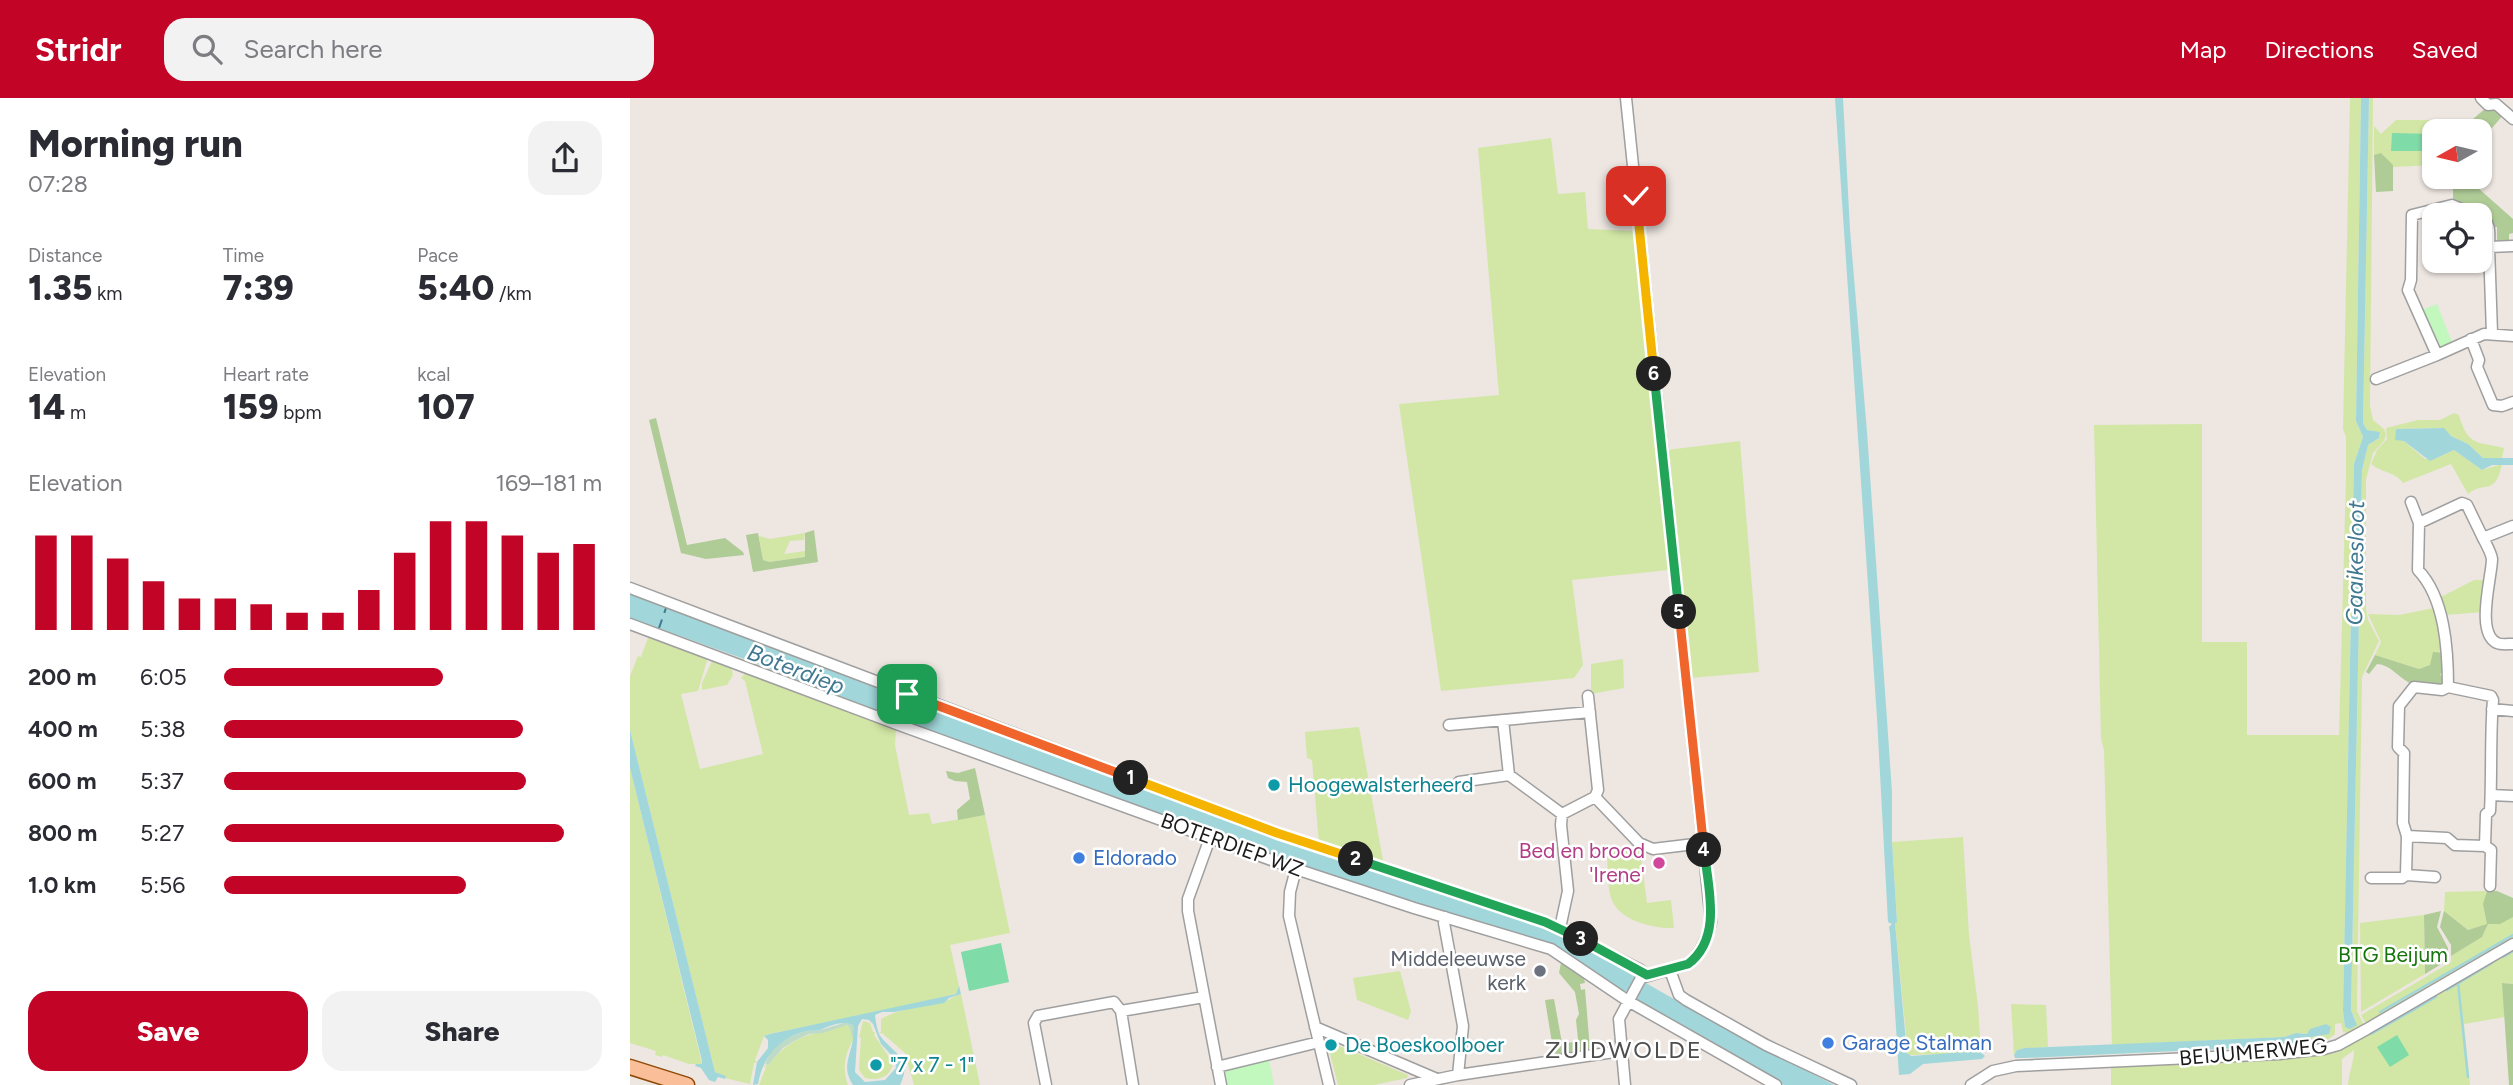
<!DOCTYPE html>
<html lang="en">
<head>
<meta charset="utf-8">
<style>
  body { margin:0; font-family:Figtree,sans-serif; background:#f2f2f3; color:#2b2b33; height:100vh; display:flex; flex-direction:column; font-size:26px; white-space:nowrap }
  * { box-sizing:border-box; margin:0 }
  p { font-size:23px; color:#7c7c81 }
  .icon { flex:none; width:38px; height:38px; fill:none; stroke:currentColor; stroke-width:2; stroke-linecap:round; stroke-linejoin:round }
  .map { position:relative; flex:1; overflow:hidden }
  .panel { display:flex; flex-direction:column; background:#fff; width:630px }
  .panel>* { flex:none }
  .needle { width:46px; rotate:262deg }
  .tools { position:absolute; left:1792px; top:21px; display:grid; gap:14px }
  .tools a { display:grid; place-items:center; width:70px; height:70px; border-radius:14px; background:#fff; box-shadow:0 2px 5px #0004; font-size:35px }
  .pin { position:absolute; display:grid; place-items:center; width:60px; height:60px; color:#fff; margin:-30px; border-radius:14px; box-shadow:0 4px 10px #0006 }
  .km { position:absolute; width:35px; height:35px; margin:-18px; border-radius:50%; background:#222; color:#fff; font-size:19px; line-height:35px; text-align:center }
  .round { display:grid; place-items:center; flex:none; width:74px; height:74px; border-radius:21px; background:#f2f2f3 }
  .headline { display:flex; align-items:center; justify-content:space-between; height:119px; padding:0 28px }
  h1 { font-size:38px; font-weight:800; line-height:52px }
  .stats { display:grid; grid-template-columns:repeat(3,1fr); gap:10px; height:119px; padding:7px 28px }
  .stats div { display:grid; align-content:center }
  .stats b { font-size:35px; font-weight:800 }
  .stats small { font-size:19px; font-weight:400 }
  .stats p { font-size:19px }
  .chart { height:196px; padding:14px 28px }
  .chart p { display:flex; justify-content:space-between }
  .chart svg { width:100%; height:126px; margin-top:7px; stroke:#c20426; stroke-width:6 }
  .primary-button { display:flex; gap:14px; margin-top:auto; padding:14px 28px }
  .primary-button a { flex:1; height:80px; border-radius:21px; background:#c20426; color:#fff; font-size:28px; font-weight:800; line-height:80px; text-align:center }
  .primary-button a+a { background:#f2f2f3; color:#2b2b33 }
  ul { padding:0 28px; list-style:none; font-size:23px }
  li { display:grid; grid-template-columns:112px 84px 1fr; align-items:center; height:52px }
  li i { height:18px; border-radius:9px; background:#c20426 }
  header { display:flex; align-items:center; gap:42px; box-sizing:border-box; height:98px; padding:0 35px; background:#c20426; color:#fff }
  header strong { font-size:33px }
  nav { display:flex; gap:38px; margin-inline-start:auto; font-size:24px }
  .search { width:490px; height:63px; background:#f2f2f3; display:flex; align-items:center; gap:18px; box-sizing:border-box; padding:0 24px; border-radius:21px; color:#7c7c81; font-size:26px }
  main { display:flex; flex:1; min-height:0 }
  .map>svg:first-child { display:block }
  .grass { fill:#d2e7a6 }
  .forest { fill:#afcb96 }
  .wetland { fill:#bedbc8 }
  .park { fill:#c2f8bd }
  .pitch { fill:#7fdba7 }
  .water { fill:#a1d7da; fill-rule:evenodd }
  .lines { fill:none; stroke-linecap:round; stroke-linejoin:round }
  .stream { stroke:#a1d7da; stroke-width:2.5 }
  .ferry { stroke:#417891; stroke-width:2; stroke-dasharray:9 7; stroke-linecap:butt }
  .minor-casing { stroke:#9f9f9f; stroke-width:13 }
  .major-casing { stroke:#8f4803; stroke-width:17 }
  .minor { stroke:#fff; stroke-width:10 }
  .major { stroke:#fabe99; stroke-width:14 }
  .split-1-casing { stroke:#fff; stroke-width:14 }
  .split-2-casing { stroke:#fff; stroke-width:14 }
  .split-3-casing { stroke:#fff; stroke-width:14 }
  .split-4-casing { stroke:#fff; stroke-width:14 }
  .split-5-casing { stroke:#fff; stroke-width:14 }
  .split-6-casing { stroke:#fff; stroke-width:14 }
  .split-7-casing { stroke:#fff; stroke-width:14 }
  .split-1 { stroke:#f0652b; stroke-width:9 }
  .split-2 { stroke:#f5b400; stroke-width:9 }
  .split-3 { stroke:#22a559; stroke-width:9 }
  .split-4 { stroke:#22a559; stroke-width:9 }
  .split-5 { stroke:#f0652b; stroke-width:9 }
  .split-6 { stroke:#22a559; stroke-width:9 }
  .split-7 { stroke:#f5b400; stroke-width:9 }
  .culture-dot { fill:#0f9aa8; stroke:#fff; stroke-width:2.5 }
  .shop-dot { fill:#3f7fe0; stroke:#fff; stroke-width:2.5 }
  .hotel-dot { fill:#d1479c; stroke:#fff; stroke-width:2.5 }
  .worship-dot { fill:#6b7280; stroke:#fff; stroke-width:2.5 }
  .labels { text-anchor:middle; stroke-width:5; stroke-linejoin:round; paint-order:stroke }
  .culture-label { font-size:21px; fill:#0d838f; stroke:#fff; text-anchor:start }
  .street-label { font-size:21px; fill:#1b1b1b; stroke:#fff }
  .hotel-label { font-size:21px; fill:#b23c85; stroke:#fff; text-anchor:end }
  .shop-label { font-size:21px; fill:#366cbe; stroke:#fff; text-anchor:start }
  .park-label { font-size:21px; fill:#17750d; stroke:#fff }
  .worship-label { font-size:21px; fill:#5b616d; stroke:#fff; text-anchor:end }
  .water-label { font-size:23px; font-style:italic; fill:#417891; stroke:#fff }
  .quarter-label { font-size:24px; letter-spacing:2px; fill:#4e4e4e; stroke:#fff }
</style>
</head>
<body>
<header>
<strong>Stridr</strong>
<div class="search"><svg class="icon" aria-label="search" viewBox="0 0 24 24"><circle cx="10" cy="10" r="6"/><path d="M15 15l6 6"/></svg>Search here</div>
<nav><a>Map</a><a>Directions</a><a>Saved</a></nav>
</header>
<main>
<section class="panel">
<div class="headline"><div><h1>Morning run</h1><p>07:28</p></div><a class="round"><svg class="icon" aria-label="share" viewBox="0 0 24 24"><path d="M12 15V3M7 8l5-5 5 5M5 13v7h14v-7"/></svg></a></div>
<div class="stats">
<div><p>Distance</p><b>1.35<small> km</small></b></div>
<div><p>Time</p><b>7:39</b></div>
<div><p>Pace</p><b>5:40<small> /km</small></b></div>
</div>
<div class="stats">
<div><p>Elevation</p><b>14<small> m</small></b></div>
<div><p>Heart rate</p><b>159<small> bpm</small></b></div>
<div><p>kcal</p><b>107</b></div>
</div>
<div class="chart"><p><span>Elevation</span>169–181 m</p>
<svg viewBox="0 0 160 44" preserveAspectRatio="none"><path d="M5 44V11M15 44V11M25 44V19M35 44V27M45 44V33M55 44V33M65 44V35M75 44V38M85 44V38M95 44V30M105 44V17M115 44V6M125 44V6M135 44V11M145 44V17M155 44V14"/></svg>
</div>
<ul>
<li><b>200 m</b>6:05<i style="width:58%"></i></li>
<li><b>400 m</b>5:38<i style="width:79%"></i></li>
<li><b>600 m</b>5:37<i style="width:80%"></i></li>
<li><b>800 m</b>5:27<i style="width:90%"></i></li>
<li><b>1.0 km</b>5:56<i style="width:64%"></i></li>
</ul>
<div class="primary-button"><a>Save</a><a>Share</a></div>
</section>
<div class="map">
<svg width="1883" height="987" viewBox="0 0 1883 987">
  <rect width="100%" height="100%" fill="#ede6e1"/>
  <!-- grass -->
  <path class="grass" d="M1720 0H1731L1726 323 1733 339 1724 366 1713 913 1715 929 1726 923 1721 912 1732 372 1738 347 1749 340 1750 335 1737 332 1733 325 1739 0H1743L1740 307 1743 322 1754 331 1756 337 1754 343 1743 355 1736 381V512L1738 522 1749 543 1732 579 1727 905V913L1734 927 1719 936 1713 934 1711 925 1705 926V936C1693 947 1674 948 1658 950L1656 948 1677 940 1678 936 1666 935 1654 939 1482 947 1474 652 1471 641 1464 327 1572 326V544H1617V637H1709L1716 379V339L1713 331Z
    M1766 22H1820L1831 33H1804V67L1763 69 1751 55 1744 57V28L1751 36Z
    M921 40 928 96 955 94 958 131 1005 133 1039 472 942 482 953 567 944 580 811 593 769 306 869 297 848 50Z
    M1824 315 1829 317C1838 348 1845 343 1874 350L1872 360H1853L1838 346 1821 338 1813 330 1766 331 1774 343 1795 361H1805L1824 352 1852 372 1872 366C1865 399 1855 382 1838 396L1821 366 1773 385C1766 374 1752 375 1741 366L1747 352 1757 341 1756 330 1788 322H1810Z
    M1110 343 1129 574 1060 580 1037 352Z
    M175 435 174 442 160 443 154 456 175 453V459L139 464 133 462 129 438 140 441Z
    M1844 482H1854V514L1815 517 1809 500Z
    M1804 510 1814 555 1800 567 1789 571 1745 557 1751 544 1738 516 1769 517Z
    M19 537 78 559 68 593 51 596 70 671 133 656 115 583 111 580 117 573 266 629 265 647 279 717 299 715 302 726 355 717 380 835 320 847 329 888 328 895 296 904 139 936 134 938 125 962 127 964 124 965 120 986 95 980 96 978 85 974 0 632V578L8 558 11 559Z
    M83 561 101 568 103 577 97 587 72 592V585Z
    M993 561 994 590 961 596V566Z
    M729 629 754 768 689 746 682 662 677 660 675 634Z
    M0 670 72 966H59L33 957 32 959 25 957 26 953 0 945Z
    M1333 739 1339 837 1348 908 1351 955 1278 957 1265 824 1267 823 1262 744Z
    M1010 751 1017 805 1041 802 1044 830C1023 831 988 822 981 800 977 786 978 769 977 754Z
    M1857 793 1855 796 1883 818V841L1736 926 1731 917 1821 864V858L1852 839 1858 826 1838 832 1814 813 1815 794Z
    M1794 817 1795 876 1731 914 1730 825Z
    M1883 850V886L1873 885 1875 919 1834 926 1840 987H1718C1719 974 1724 964 1724 952L1712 961V987H1481V968L1681 957Z
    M770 873 781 913 778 922 727 902 723 880Z
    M331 896 350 987H284L275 955 252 935H249L251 933V921C267 911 292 909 311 905 317 904 323 898 331 896Z
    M1381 906 1416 907 1418 949 1387 952 1384 957Z
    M233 923 240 925 243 934H245L244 937 263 965C260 979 250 983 235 980L229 972 231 939 229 940Z
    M214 927 220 928 222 939H225C216 952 211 970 218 987H129L136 969 133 968 138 967C165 935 177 939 214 927Z
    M705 946 778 977 777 980 744 987H708L699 952Z"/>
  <!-- forest -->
  <path class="forest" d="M1857 9H1865L1874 16 1850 44V33H1835V28Z
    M1751 55 1763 67V93L1746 94 1744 57Z
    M1823 79H1842L1839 82 1883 121V135L1879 136V144L1867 145V129H1862L1861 121 1823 105Z
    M26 320 57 447 95 440 113 454 114 457 76 461 51 455 19 322Z
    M184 432 188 464 123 474 116 437 128 435 133 462 139 464 175 459V435Z
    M1803 554 1814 555 1815 566 1812 567 1814 574 1810 576 1815 584 1810 589C1796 582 1789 591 1778 584 1767 578 1761 567 1747 566L1739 576 1736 574 1745 557 1789 571 1800 567Z
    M345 670 355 717 328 722 327 712 340 701 337 684 325 683 318 680 316 673 328 675Z
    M1857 793H1867L1883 800V819L1870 826H1858L1852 839 1821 858V847L1810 829 1814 813 1838 832 1857 826 1853 806Z
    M1811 813 1807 829 1818 850V862L1795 876 1794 817Z
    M931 865 954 880 955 885 950 886 951 892 955 891 960 952 924 957 915 902 924 901 932 945 947 944 948 941 946 922 949 916 945 894 929 875Z
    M1872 885 1883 886V987H1879Z"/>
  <!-- wetland -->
  <path class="wetland" d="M217 924 223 927 225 939 222 940 220 930 217 927 193 935 179 936 164 943 153 950 138 967 135 966 143 949 152 942 175 933H187Z"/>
  <!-- park -->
  <path class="park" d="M1807 206 1823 247 1810 252 1792 212Z
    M639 962 644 987H597L594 972Z"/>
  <!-- pitch -->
  <path class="pitch" d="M1762 35 1804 36V53H1761Z
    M371 845 379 884 339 893 331 854Z
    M1767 937 1779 957 1760 969 1747 949Z"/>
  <!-- water -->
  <path class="water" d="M1205 0H1213L1220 132 1237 334 1262 694V744L1267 824 1265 825 1277 955 1281 958 1349 953 1355 958 1352 961 1293 966 1280 976 1269 977 1260 835 1259 829 1262 826 1258 824 1247 620Z
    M1731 0H1739L1733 325 1737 332 1750 334 1749 340 1738 347 1732 372 1721 912 1727 927 1720 931 1715 929 1713 913 1724 366 1733 339 1726 323Z
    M1814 330 1821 338 1838 346 1853 360H1883V367H1862L1852 372 1824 352 1800 363 1774 343 1765 342 1766 331Z
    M0 496 674 750 939 838 1007 880 1107 937 1204 987H1154L1101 959 1008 902 999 893H994L935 857 688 774 360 657 117 562 0 520Z
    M0 632 85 974 96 978 95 981 88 979 85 984 79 982 71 970 65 968 66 966H72V963L0 670Z
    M329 888 331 896 319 900 314 905 264 914H252L245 917C246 924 247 934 251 939 265 957 283 960 270 987H223C208 964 227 953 223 927 214 922 201 927 192 931 187 934 182 932 176 933 149 940 133 958 128 986L123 987 127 964 138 950V942L134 938 140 936 326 896ZM232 921 239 922 243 926 251 946 265 961 266 970 255 982 235 984 225 974 228 928Z
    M1696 926 1701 929 1699 936 1675 940 1672 944 1656 948 1394 960H1385L1384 957 1387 952 1395 950 1654 939 1666 935 1677 936 1680 931Z"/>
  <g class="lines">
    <!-- stream -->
    <path class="stream" d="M1873 859 1883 853
      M1828 885 1838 979
      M1817 892 1862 865
      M1750 914 1883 837
      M1741 936 1806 899"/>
    <!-- ferry -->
    <path class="ferry" d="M29 530 36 510"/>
    <defs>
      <path id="minor" d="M1851 0 1858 7 1866 6 1883 21
        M1846 117 1822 107 1782 117 1781 182 1778 192 1807 257 1854 236 1883 238
        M1850 119C1862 124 1859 137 1859 149L1883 148
        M1859 149 1862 235
        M1841 241 1849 262 1847 269 1863 307 1872 308 1883 304
        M1746 281 1807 257
        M1781 404 1789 425 1832 405 1837 407 1853 440 1883 428
        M1789 425 1788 472C1815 500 1818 552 1818 589
        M1853 440C1856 446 1861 454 1862 461 1862 478 1845 535 1867 545 1871 547 1878 546 1883 546
        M0 490 647 735 915 824 1009 871 1017 877
        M0 526 272 628 666 771 784 810 921 851 998 903 1146 987
        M958 598 968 692 965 699
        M1862 611 1883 613
        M873 622 879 677
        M819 627 960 614
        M829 684 879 677 932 716 965 699
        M1861 697 1883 698
        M965 699 1009 745 1023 751 1073 745
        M580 740 558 801V813L591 987
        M1855 748 1861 752 1860 788
        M666 771 660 794 659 818 699 987
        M1776 777 1777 738 1773 725 1774 655 1768 649 1769 608 1784 589 1812 592 1818 589 1861 598 1863 602C1860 639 1862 676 1860 713L1856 716 1855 748 1825 747 1817 740 1777 738
        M1741 780H1772L1776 777 1805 779
        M815 819 814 825 833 928 828 977
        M930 830 938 793 931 727 932 716
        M1040 872 1049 897 1056 902 1136 947 1221 987
        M491 913 503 987
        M685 929 807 981
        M587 969 689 944
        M416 987 404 925 408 918 484 904 491 913 574 899
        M780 987 828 977 991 953
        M995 987 989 921 1011 880 1058 866C1070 857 1078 839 1081 824L996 0
        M1341 987 1363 973 1386 968 1649 956 1694 951 1708 947 1737 931 1883 846"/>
      <path id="major" d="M0 969 57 987"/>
    </defs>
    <!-- minor casing -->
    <use href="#minor" class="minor-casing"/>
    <!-- major casing -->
    <use href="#major" class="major-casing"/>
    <!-- minor -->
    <use href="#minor" class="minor"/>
    <!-- major -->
    <use href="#major" class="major"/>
  </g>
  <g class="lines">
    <defs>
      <path id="split-1" d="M277 596 501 680"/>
      <path id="split-2" d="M501 680 647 735 726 761"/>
      <path id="split-3" d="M726 761 915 824 951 841"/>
      <path id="split-4" d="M951 841 1017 877 1058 866C1093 840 1078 789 1074 752"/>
      <path id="split-5" d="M1049 514 1074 752"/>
      <path id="split-6" d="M1024 276 1049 514"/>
      <path id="split-7" d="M1006 98 1024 276"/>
    </defs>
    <!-- split-1 casing -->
    <use href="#split-1" class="split-1-casing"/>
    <!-- split-2 casing -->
    <use href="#split-2" class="split-2-casing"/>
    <!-- split-3 casing -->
    <use href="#split-3" class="split-3-casing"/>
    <!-- split-4 casing -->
    <use href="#split-4" class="split-4-casing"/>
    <!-- split-5 casing -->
    <use href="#split-5" class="split-5-casing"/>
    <!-- split-6 casing -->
    <use href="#split-6" class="split-6-casing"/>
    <!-- split-7 casing -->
    <use href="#split-7" class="split-7-casing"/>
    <!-- split-1 -->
    <use href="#split-1" class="split-1"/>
    <!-- split-2 -->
    <use href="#split-2" class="split-2"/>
    <!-- split-3 -->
    <use href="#split-3" class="split-3"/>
    <!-- split-4 -->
    <use href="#split-4" class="split-4"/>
    <!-- split-5 -->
    <use href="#split-5" class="split-5"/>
    <!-- split-6 -->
    <use href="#split-6" class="split-6"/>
    <!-- split-7 -->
    <use href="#split-7" class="split-7"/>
  </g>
  <!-- markers -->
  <g class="culture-dot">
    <circle cx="644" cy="687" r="7"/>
    <circle cx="701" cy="947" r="7"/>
    <circle cx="246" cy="967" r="7"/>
  </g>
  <g class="shop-dot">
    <circle cx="449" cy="760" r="7"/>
    <circle cx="1198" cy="945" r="7"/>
  </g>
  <circle class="hotel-dot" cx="1029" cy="765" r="7"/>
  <circle class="worship-dot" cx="910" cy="873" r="7"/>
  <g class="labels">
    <!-- culture labels -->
    <g class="culture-label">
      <text x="658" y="694">Hoogewalsterheerd</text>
      <text x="715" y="954">De Boeskoolboer</text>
      <text x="260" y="974">"7 x 7 - 1"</text>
    </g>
    <!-- street labels -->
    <g class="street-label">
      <text transform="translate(602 747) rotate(20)" y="7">BOTERDIEP WZ</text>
      <text transform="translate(1623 954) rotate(-5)" y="7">BEIJUMERWEG</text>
    </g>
    <!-- hotel labels -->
    <g class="hotel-label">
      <text x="1015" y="760">Bed en brood<tspan x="1015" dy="24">'Irene'</tspan></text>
    </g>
    <!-- shop labels -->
    <g class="shop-label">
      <text x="463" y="767">Eldorado</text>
      <text x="1212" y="952">Garage Stalman</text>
    </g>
    <!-- park labels -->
    <g class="park-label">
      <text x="1763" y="864">BTG Beijum</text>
    </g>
    <!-- worship labels -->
    <g class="worship-label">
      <text x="896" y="868">Middeleeuwse<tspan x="896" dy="24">kerk</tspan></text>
    </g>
    <!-- water labels -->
    <g class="water-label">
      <text transform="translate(1725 465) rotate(-89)" y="8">Gaaikesloot</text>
      <text transform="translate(166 571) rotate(21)" y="8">Boterdiep</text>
    </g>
    <!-- quarter labels -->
    <g class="quarter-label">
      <text x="994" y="960">ZUIDWOLDE</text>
    </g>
  </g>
</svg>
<div class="tools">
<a><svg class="needle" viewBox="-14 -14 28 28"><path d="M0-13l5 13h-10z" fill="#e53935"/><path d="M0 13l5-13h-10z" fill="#7c7c81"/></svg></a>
<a><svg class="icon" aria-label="locate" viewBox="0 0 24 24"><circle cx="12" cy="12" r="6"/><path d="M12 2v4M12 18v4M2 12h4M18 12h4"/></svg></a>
</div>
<div class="pin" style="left:277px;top:596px;background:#1e9e55"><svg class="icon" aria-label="arrive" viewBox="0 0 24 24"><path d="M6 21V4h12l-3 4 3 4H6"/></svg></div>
<div class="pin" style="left:1006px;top:98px;background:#d93025"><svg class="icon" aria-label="check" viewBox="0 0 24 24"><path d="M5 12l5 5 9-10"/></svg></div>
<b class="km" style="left:501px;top:680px">1</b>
<b class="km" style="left:726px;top:761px">2</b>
<b class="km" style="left:951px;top:841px">3</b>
<b class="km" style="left:1074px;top:752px">4</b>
<b class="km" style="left:1049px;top:514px">5</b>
<b class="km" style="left:1024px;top:276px">6</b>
</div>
</main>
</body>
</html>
